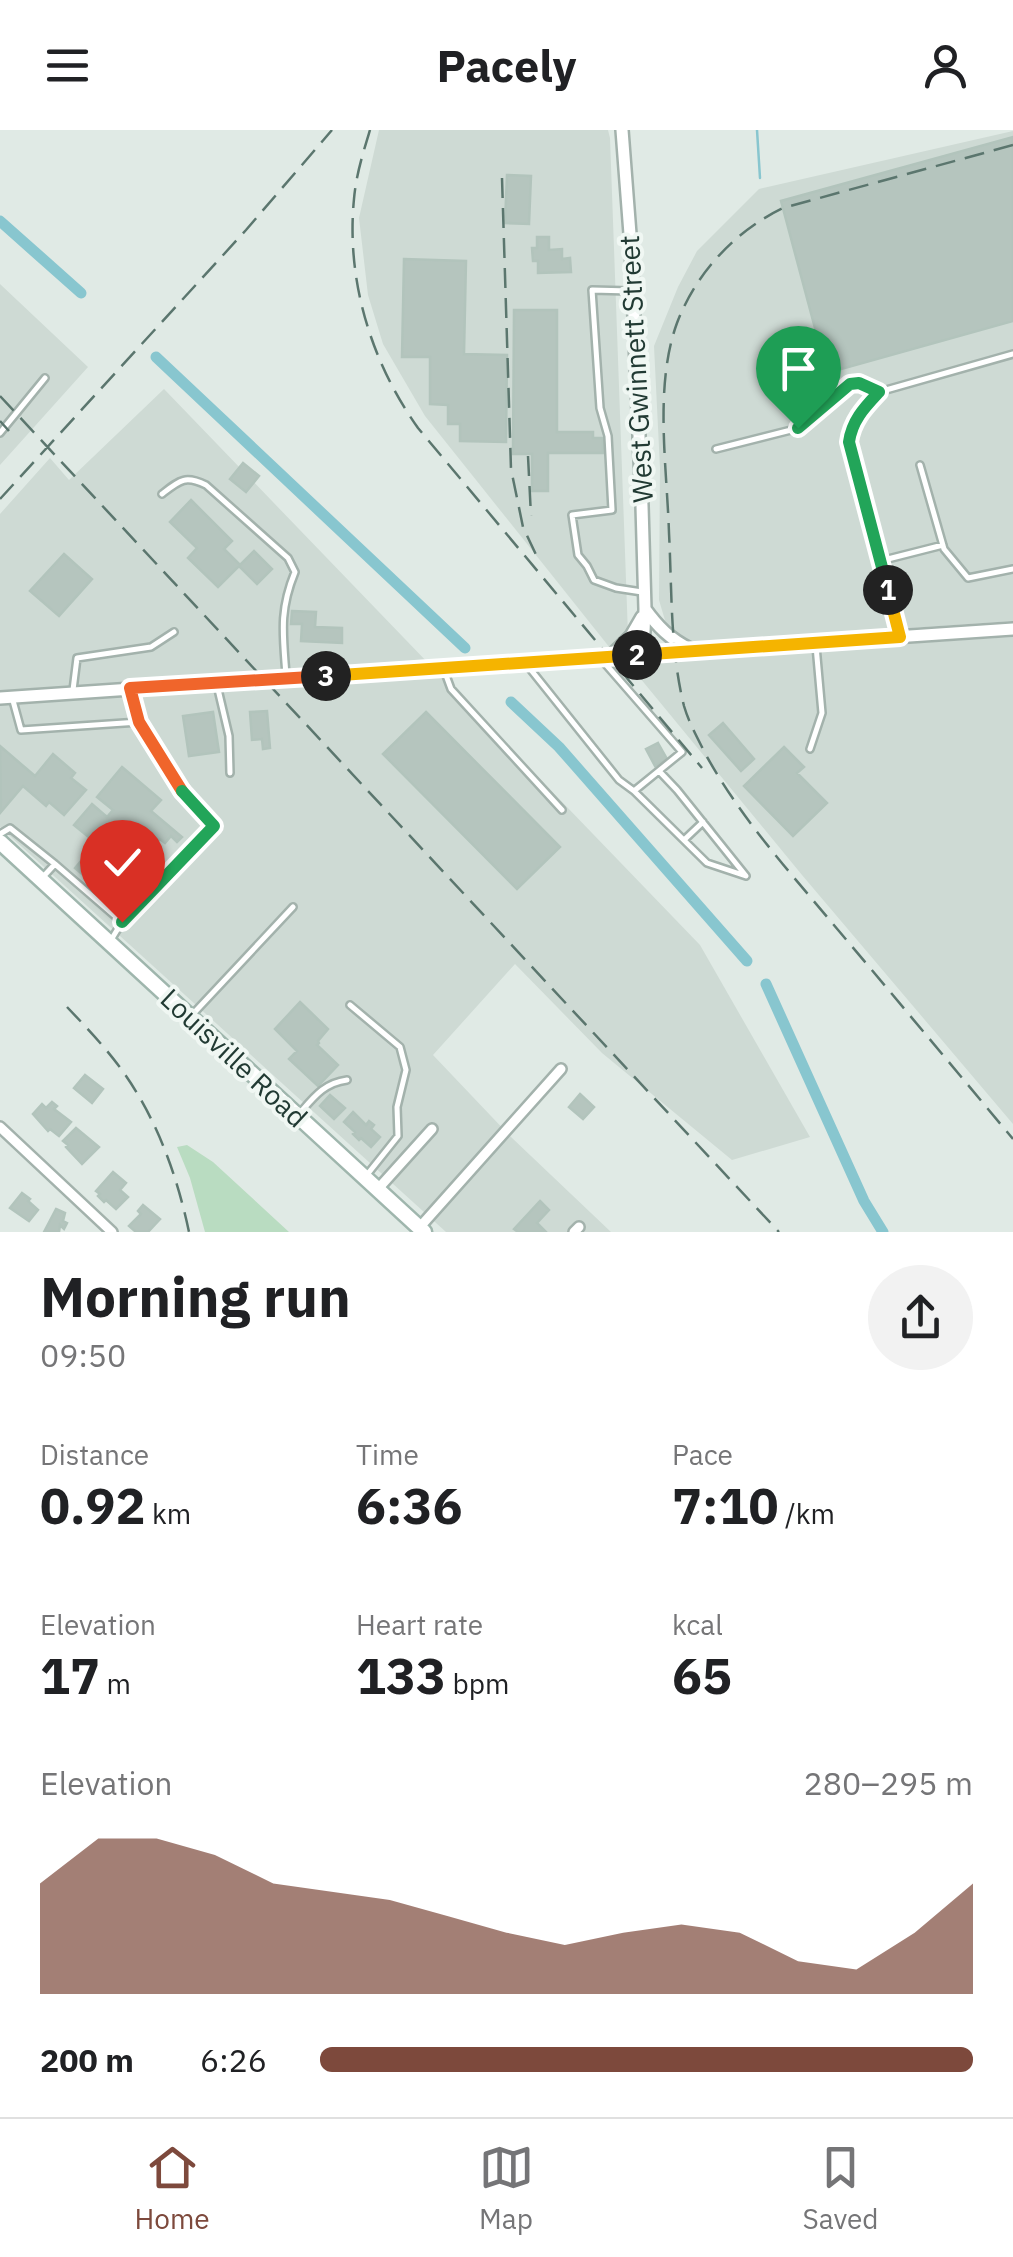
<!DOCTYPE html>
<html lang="en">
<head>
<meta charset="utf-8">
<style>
  body { margin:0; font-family:"IBM Plex Sans",sans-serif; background:#f2f2f2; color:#202124; height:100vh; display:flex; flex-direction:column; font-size:38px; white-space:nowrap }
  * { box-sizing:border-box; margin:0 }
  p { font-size:32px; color:#757577 }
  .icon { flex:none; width:55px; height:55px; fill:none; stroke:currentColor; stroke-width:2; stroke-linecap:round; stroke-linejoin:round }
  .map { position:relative; height:1102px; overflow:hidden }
  .panel { display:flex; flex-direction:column; background:#fff; flex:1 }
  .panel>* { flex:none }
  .pin { position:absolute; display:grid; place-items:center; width:85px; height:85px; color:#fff; margin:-102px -42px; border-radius:50% 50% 50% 0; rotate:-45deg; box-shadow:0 0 10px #0007 }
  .pin .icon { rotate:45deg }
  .km { position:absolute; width:50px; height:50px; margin:-25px; border-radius:50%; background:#222; color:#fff; font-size:28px; line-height:50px; text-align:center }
  .round { display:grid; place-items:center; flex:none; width:105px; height:105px; border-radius:52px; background:#f2f2f2 }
  .overview { display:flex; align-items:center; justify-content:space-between; height:170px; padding:0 40px }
  h1 { font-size:55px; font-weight:700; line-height:75px }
  .figures { display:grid; grid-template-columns:repeat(3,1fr); gap:15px; height:170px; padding:10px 40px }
  .figures div { display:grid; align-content:center }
  .figures b { font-size:50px; font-weight:700 }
  .figures small { font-size:28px; font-weight:400 }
  .figures p { font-size:28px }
  .chart { height:280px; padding:20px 40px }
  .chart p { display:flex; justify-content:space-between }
  .chart svg { width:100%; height:180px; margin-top:10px; fill:#7d493c; opacity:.7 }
  ul { padding:0 40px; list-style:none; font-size:32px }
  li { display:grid; grid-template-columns:160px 120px 1fr; align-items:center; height:75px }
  li i { height:25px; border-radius:12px; background:#7d493c }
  header { display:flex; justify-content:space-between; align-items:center; height:130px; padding:0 40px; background:#fff; font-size:45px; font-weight:700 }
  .tab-bar { display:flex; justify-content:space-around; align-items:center; height:140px; border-top:2px solid #e0e0e0; background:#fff; font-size:28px; color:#757577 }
  .tab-bar a { display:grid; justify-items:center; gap:5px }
  .tab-bar .current { color:#7d493c }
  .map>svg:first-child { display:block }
  .built { fill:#cedad4 }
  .green { fill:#b9dcc1 }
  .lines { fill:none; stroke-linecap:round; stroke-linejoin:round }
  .stream { stroke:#88c6cf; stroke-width:2.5 }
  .canal { stroke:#88c6cf; stroke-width:11 }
  .building { fill:#b5c5be; stroke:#b2c4bc; stroke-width:2.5 }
  .service-casing { stroke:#a3b2ac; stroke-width:10 }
  .minor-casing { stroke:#a3b2ac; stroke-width:14 }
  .tertiary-casing { stroke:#a3b2ac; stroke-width:16 }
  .secondary-casing { stroke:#9fb6ad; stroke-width:19 }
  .service { stroke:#fff; stroke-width:5 }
  .minor { stroke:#fff; stroke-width:9 }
  .tertiary { stroke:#fff; stroke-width:11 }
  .secondary { stroke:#fff; stroke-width:14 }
  .rail { stroke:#5b766e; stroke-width:2.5; stroke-dasharray:20 10; stroke-linecap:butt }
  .split-1-casing { stroke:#fff; stroke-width:20 }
  .split-2-casing { stroke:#fff; stroke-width:20 }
  .split-3-casing { stroke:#fff; stroke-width:20 }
  .split-4-casing { stroke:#fff; stroke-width:20 }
  .split-5-casing { stroke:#fff; stroke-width:20 }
  .split-1 { stroke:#22a559; stroke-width:12 }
  .split-2 { stroke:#f5b400; stroke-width:12 }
  .split-3 { stroke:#f5b400; stroke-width:12 }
  .split-4 { stroke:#f0652b; stroke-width:12 }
  .split-5 { stroke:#22a559; stroke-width:12 }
  .labels { text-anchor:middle; stroke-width:8; stroke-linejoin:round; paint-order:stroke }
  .street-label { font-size:28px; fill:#213a33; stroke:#f0f7f3 }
</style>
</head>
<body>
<header><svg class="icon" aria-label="menu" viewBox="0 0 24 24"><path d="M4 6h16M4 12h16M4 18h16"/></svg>Pacely<svg class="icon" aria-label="person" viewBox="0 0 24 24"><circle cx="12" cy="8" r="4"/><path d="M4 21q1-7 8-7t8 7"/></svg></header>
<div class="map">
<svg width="1013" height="1102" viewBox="0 0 1013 1102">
  <rect width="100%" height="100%" fill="#e0eae5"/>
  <!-- built -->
  <path class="built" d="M379 0H608L610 8 628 505 610 518 425 286 383 214 368 165 359 88Z
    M1013 1V491L721 511H689L667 497 659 470 660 338 654 216 678 157 697 121 759 59Z
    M0 154 88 237 0 335Z
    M164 259 700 815 810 1007 732 1030 602 923 515 834 433 925 511 1007 611 1102H446L0 697V384L50 328 69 350Z
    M1013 507V994L802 745 626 531Z"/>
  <!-- green -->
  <path class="green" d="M187 1015 213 1032 289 1102H205L190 1048 177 1017Z"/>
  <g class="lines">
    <!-- stream -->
    <path class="stream" d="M757 0 760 48"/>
    <!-- canal -->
    <path class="canal" d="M0 91 81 163
      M156 227 465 518
      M511 572 559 617 747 831
      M766 854 864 1071 883 1102"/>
  </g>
  <!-- building -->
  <path class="building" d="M1013 7V191L827 243 781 71Z
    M507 45 531 46 529 94 505 93Z
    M537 107H549V120L562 119V129L570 128 571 142 538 143V131H533L532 118H537Z
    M404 129 466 131 464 224 507 225 506 312 460 311V294H448V275L430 274V227H402Z
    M514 180H557V302H593V308H603V323H548V361H532V324H513Z
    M243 333 259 346 246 362 230 349Z
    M191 370 232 411 224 419 240 435 254 421 272 439 257 454 239 436 218 457 188 428 197 418 170 392Z
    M64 424 92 449 59 486 30 461Z
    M292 481 316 482 315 497 342 498V513L301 511 302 494H291Z
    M267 581 270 618 263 619 262 609 252 610 250 582Z
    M213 582 219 622 189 626 183 586Z
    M426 582 560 717 517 759 383 624Z
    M723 593 754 629 741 641 709 605Z
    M658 613 667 629 655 636 646 619Z
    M0 616 35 646 53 624 75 643 71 648 86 660 64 685 49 672 46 676 23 656 1 682Z
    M784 617 804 637 797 643 827 673 793 706 744 656Z
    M122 637 161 670 151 681 182 707 177 712 171 706 165 713 160 709 145 728 137 721 122 739 142 757 124 779 75 738 96 713 74 695 92 674 107 687 113 680 97 667Z
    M300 872 328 899 318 911 319 913 317 915 338 935 318 956 289 929 297 921 275 899Z
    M85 945 103 959 92 973 74 958Z
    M580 964 594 977 583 989 569 977Z
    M330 965 345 978 334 989 320 976Z
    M52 972 57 976 54 979 71 992 59 1006 50 999 48 1001 33 984 42 974 46 978Z
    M353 982 366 995 369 991 374 995 371 999 380 1007 371 1017 361 1008 359 1010 353 1004 355 1002 344 992Z
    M76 998 99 1017 82 1034 66 1017 68 1015 63 1011Z
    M113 1042 126 1053 120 1060 128 1067 116 1079 106 1070 104 1072 98 1066 100 1064 96 1061Z
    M22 1063 30 1069 28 1071 38 1080 29 1091 10 1078Z
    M540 1071 549 1080 537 1093 546 1102H518L514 1099Z
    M143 1075 160 1089 148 1102H136L129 1096 141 1084 138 1081Z
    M56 1079 65 1083 63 1091 67 1093 64 1099 60 1095 59 1102H44Z"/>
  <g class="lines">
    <defs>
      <path id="service" d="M630 161 592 160 600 278 608 306 612 380 572 385 578 425 587 436 594 450 616 458 642 462
        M879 262C865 277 852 290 849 311L900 507
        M0 303 45 248
        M716 319 799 298 850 254 859 253 879 262 1013 224
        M920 335 944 419 968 448 1013 439
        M162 364C180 350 185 345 206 355L288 428 295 442C279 481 283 504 286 545
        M880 431 943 415
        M602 530 682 622 634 661
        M527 535 619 650 634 661 707 733 746 746 677 660 659 641
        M444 540 451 559 562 680
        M217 555 229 606 230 643
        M73 560 77 528 151 517 174 502
        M12 567 21 600 139 592
        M810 619 822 583 816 516
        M0 704 10 698 55 734
        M684 710 703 692
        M42 748 55 734 122 792 111 810
        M122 792 214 696 179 658 139 592 131 558
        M350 875 400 917 406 940 397 977 398 1006 366 1046
        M192 885 293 777
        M299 984C314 967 324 953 347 950"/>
      <path id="minor" d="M0 997 112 1102
        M377 1060 432 999
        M419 1098 561 939
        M574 1102 579 1097"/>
      <path id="tertiary" d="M622 0 631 117 642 376 645 479 643 524
        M645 479C658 497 670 509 690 519
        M610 527 631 506 642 487
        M0 568 1013 499"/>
      <path id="secondary" d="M0 712 424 1102"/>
    </defs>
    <!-- service casing -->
    <use href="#service" class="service-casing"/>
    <!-- minor casing -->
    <use href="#minor" class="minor-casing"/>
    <!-- tertiary casing -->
    <use href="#tertiary" class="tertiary-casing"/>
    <!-- secondary casing -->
    <use href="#secondary" class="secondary-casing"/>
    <!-- service -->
    <use href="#service" class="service"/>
    <!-- minor -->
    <use href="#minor" class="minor"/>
    <!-- tertiary -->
    <use href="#tertiary" class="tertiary"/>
    <!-- secondary -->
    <use href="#secondary" class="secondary"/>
    <!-- rail -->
    <path class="rail" d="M370 0C363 23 356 45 354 69 346 150 371 232 418 298L702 638
      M1013 15 783 78C735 101 696 143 677 193 654 256 667 337 669 403 672 460 670 520 684 576 689 593 698 609 706 625 740 687 788 740 833 794 893 865 953 937 1013 1009
      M502 48 511 339 523 397 538 429
      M0 266 779 1102
      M0 291 9 301
      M528 326 531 386
      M0 369 246 100 332 0
      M67 877C87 898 107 919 124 943 157 990 177 1045 189 1102"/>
  </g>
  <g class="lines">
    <defs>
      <path id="split-1" d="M798 298 850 254 859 253 879 262C865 277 852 290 849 312L888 460"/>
      <path id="split-2" d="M637 525 900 507 888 460"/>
      <path id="split-3" d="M326 546 637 525"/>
      <path id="split-4" d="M182 661 139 592 130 558 326 546"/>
      <path id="split-5" d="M122 792 214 696 182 661"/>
    </defs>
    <!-- split-1 casing -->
    <use href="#split-1" class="split-1-casing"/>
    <!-- split-2 casing -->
    <use href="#split-2" class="split-2-casing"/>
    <!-- split-3 casing -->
    <use href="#split-3" class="split-3-casing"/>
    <!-- split-4 casing -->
    <use href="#split-4" class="split-4-casing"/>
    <!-- split-5 casing -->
    <use href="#split-5" class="split-5-casing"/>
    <!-- split-1 -->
    <use href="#split-1" class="split-1"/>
    <!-- split-2 -->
    <use href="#split-2" class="split-2"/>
    <!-- split-3 -->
    <use href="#split-3" class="split-3"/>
    <!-- split-4 -->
    <use href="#split-4" class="split-4"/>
    <!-- split-5 -->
    <use href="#split-5" class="split-5"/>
  </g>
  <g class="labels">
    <!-- street labels -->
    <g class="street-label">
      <text transform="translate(636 239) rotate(-93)" y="10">West Gwinnett Street</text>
      <text transform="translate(234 928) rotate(43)" y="10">Louisville Road</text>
    </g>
  </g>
</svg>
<div class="pin" style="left:798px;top:298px;background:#1e9e55"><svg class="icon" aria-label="arrive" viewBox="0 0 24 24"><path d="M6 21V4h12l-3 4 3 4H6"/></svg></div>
<div class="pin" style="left:122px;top:792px;background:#d93025"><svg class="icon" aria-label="check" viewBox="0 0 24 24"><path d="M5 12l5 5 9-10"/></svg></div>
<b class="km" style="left:888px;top:460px">1</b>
<b class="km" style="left:637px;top:525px">2</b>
<b class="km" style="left:326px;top:546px">3</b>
</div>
<section class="panel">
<div class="overview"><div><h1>Morning run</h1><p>09:50</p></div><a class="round"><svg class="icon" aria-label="share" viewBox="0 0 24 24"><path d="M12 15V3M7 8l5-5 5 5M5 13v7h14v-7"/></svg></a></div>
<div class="figures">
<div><p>Distance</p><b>0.92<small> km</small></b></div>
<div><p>Time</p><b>6:36</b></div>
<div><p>Pace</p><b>7:10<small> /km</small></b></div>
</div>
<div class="figures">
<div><p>Elevation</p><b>17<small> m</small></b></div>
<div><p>Heart rate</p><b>133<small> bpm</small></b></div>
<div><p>kcal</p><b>65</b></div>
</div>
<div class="chart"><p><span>Elevation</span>280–295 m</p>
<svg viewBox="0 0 160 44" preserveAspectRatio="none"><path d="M0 44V17L10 6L20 6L30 10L40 17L50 19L60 21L70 25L80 29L90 32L100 29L110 27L120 29L130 36L140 38L150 29L160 17V44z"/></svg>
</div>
<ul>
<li><b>200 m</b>6:26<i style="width:100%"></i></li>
</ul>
</section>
<nav class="tab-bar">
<a class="current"><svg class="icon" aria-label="home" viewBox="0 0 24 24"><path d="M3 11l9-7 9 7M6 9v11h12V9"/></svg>Home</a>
<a><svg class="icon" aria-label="map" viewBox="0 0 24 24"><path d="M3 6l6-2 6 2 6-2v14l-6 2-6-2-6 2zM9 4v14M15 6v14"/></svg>Map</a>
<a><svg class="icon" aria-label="saved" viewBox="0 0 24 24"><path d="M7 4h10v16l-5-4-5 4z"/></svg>Saved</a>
</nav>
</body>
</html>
